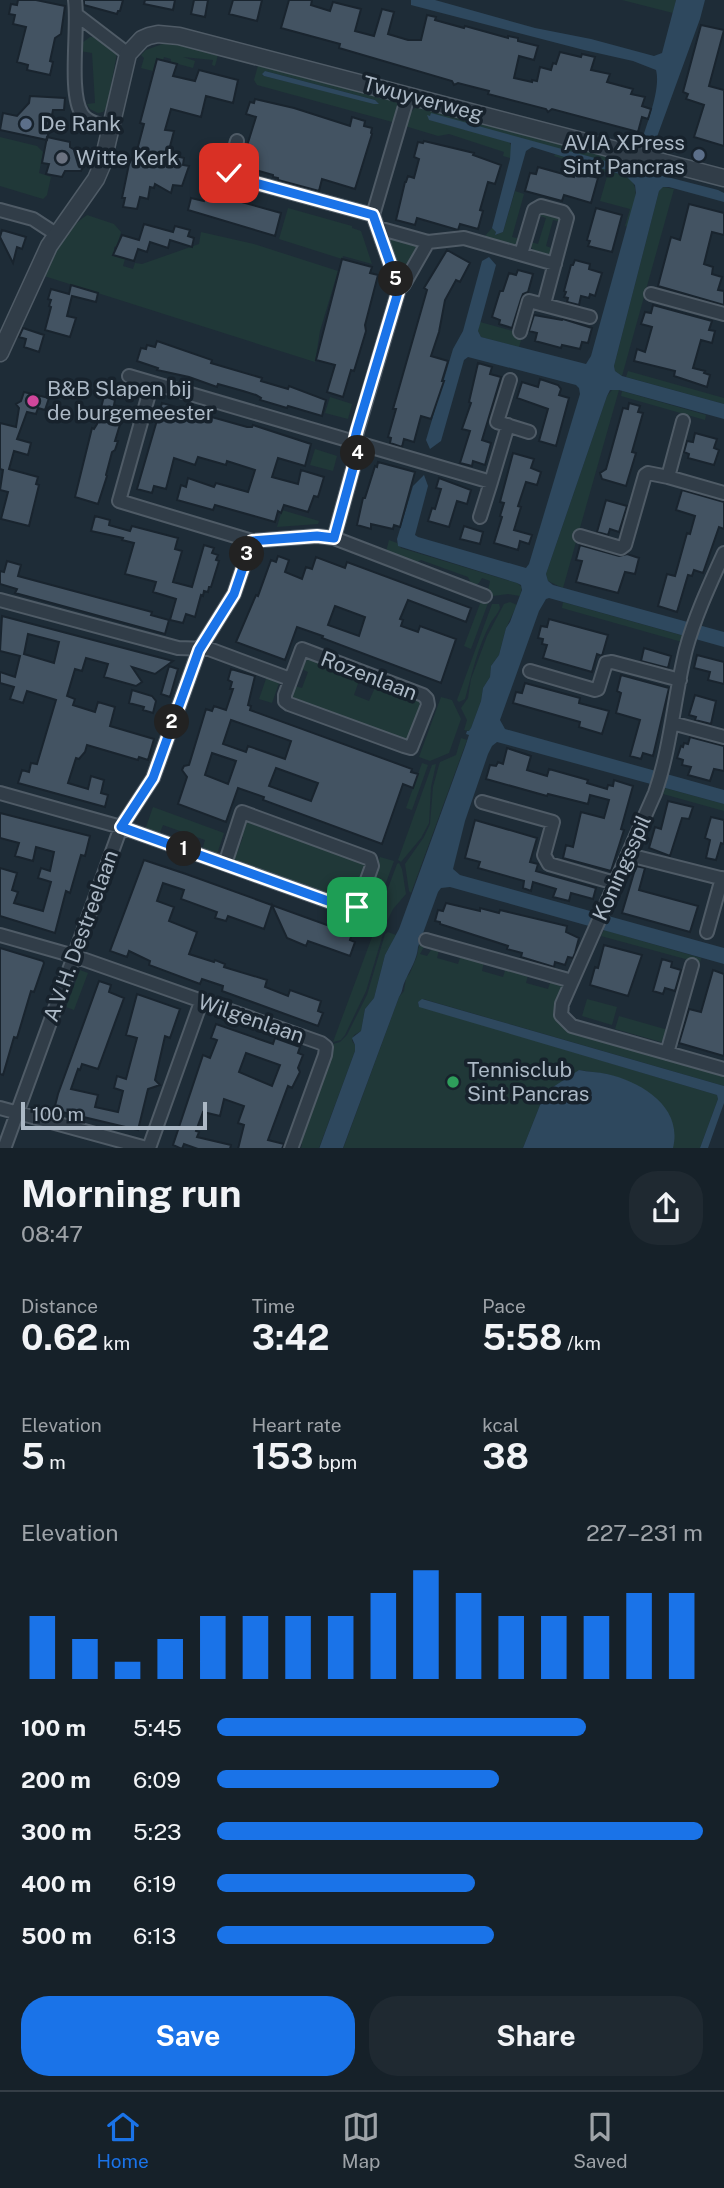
<!DOCTYPE html>
<html lang="en">
<head>
<meta charset="utf-8">
<style>
  body { margin:0; font-family:"Public Sans",sans-serif; background:#1f2931; color:#f1f3f6; height:100vh; display:flex; flex-direction:column; font-size:26px; white-space:nowrap }
  * { box-sizing:border-box; margin:0 }
  p { font-size:23px; color:#9ea3a8 }
  .icon { flex:none; width:38px; height:38px; fill:none; stroke:currentColor; stroke-width:2; stroke-linecap:round; stroke-linejoin:round }
  .map { position:relative; height:1148px; overflow:hidden }
  .panel { display:flex; flex-direction:column; background:#162129; flex:1 }
  .panel>* { flex:none }
  .scale { position:absolute; left:21px; bottom:18px; width:186px; box-sizing:border-box; padding-left:7px; border:4px solid #abb8c5; border-top:0; font-size:19px; line-height:24px; white-space:nowrap; color:#abb8c5; -webkit-text-stroke:5px #17222c; paint-order:stroke }
  .pin { position:absolute; display:grid; place-items:center; width:60px; height:60px; color:#fff; margin:-30px; border-radius:14px; box-shadow:0 4px 10px #0006 }
  .km { position:absolute; width:35px; height:35px; margin:-18px; border-radius:50%; background:#222; color:#fff; font-size:19px; line-height:35px; text-align:center }
  .round { display:grid; place-items:center; flex:none; width:74px; height:74px; border-radius:28px; background:#1f2931 }
  .overview { display:flex; align-items:center; justify-content:space-between; height:119px; padding:0 21px }
  h1 { font-size:38px; font-weight:700; line-height:52px }
  .metrics { display:grid; grid-template-columns:repeat(3,1fr); gap:10px; height:119px; padding:7px 21px }
  .metrics div { display:grid; align-content:center }
  .metrics b { font-size:35px; font-weight:700 }
  .metrics small { font-size:19px; font-weight:400 }
  .metrics p { font-size:19px }
  .chart { height:196px; padding:14px 21px }
  .chart p { display:flex; justify-content:space-between }
  .chart svg { width:100%; height:126px; margin-top:7px; stroke:#1a73e8; stroke-width:6 }
  .primary-button { display:flex; gap:14px; margin-top:auto; padding:14px 21px }
  .primary-button a { flex:1; height:80px; border-radius:28px; background:#1a73e8; color:#fff; font-size:28px; font-weight:700; line-height:80px; text-align:center }
  .primary-button a+a { background:#1f2931; color:#f1f3f6 }
  ul { padding:0 21px; list-style:none; font-size:23px }
  li { display:grid; grid-template-columns:112px 84px 1fr; align-items:center; height:52px }
  li i { height:18px; border-radius:9px; background:#1a73e8 }
  .tab-bar { display:flex; justify-content:space-around; align-items:center; height:98px; border-top:2px solid #353e46; background:#162129; font-size:19px; color:#9ea3a8 }
  .tab-bar a { display:grid; justify-items:center; gap:4px }
  .tab-bar .selected { color:#1a73e8 }
  .map>svg:first-child { display:block }
  .green { fill:#203838; fill-rule:evenodd }
  .water { fill:#2e485e }
  .building { fill:#435362; stroke:#19242e; stroke-width:2; fill-rule:evenodd }
  .lines { fill:none; stroke-linecap:round; stroke-linejoin:round }
  .minor-casing { stroke:#4f5b66; stroke-width:16 }
  .tertiary-casing { stroke:#4f5b66; stroke-width:19 }
  .minor { stroke:#313d48; stroke-width:12 }
  .tertiary { stroke:#313d48; stroke-width:16 }
  .route-casing { stroke:#fff; stroke-width:14 }
  .route { stroke:#1a73e8; stroke-width:9 }
  .service-dot { fill:#5c6f8a; stroke:#17222c; stroke-width:2.5 }
  .worship-dot { fill:#6b7280; stroke:#17222c; stroke-width:2.5 }
  .hotel-dot { fill:#d1479c; stroke:#17222c; stroke-width:2.5 }
  .leisure-dot { fill:#2e9e5b; stroke:#17222c; stroke-width:2.5 }
  .labels { text-anchor:middle; stroke-width:7; stroke-linejoin:round; paint-order:stroke }
  .street-label { font-size:21px; fill:#abb8c5; stroke:#17222c }
  .poi-label { font-size:21px; fill:#abb8c5; stroke:#17222c; text-anchor:start }
</style>
</head>
<body>
<div class="map">
<svg width="724" height="1149" viewBox="0 0 724 1149">
  <rect width="100%" height="100%" fill="#1e2c37"/>
  <!-- green -->
  <path class="green" d="M622 0H676L673 13Z
    M90 37H96L117 53 107 107 103 112 98 113 90 109 87 104 95 103 92 53 80 51 82 43Z
    M165 43H172L218 55 215 66 212 65 213 60 183 57 195 61 193 68 171 62V59L164 57 163 60 156 59 153 71 141 68 144 58 141 55 146 50Z
    M259 62 264 63 266 68 316 79 371 95 375 92 397 100 399 109 396 123 257 85 254 80ZM265 71 375 100 379 104 264 76 262 75Z
    M418 105 449 115 452 114 455 117 475 121 477 120 488 125 493 123 495 127 521 134 526 132 528 135 539 138 543 136 546 140 563 142 565 145 578 148 580 147 586 150 639 163 635 169 430 116V120L509 142 512 147 510 158 503 156 504 152 449 134 438 136 405 126 409 114Z
    M0 137 37 146 43 152 39 173 51 177 47 195 43 199 0 186Z
    M555 154 626 176C644 187 632 210 628 227L625 226 630 209 600 201 608 173 554 156Z
    M663 187 674 189 622 376 615 371 614 366 659 191Z
    M515 191 524 194 512 237 520 239 519 243 513 245 484 237 492 228 496 232 495 235 503 232Z
    M288 208 352 226V228L361 231 372 264 343 256 342 259 279 239Z
    M541 212 561 217 562 222 553 220 546 246 554 249 550 254C541 256 531 252 530 242L538 244 546 218 537 215Z
    M87 215 114 224 121 232 117 246 114 247V256L125 259 123 266 133 269 135 263 142 264 199 244 201 232 254 244 338 271 320 331 315 362 41 275C53 252 65 230 87 215Z
    M392 238 421 244 404 275H400L389 243Z
    M480 322 523 334 519 347 481 337 478 331Z
    M628 371 724 398V404L626 377Z
    M613 389 619 390 563 588 548 581 546 574 607 396Z
    M622 391 706 415 705 420 621 396Z
    M330 397 352 404 348 419 325 413Z
    M315 449 337 456 333 471 310 465Z
    M282 510 319 521 318 524 277 527Z
    M389 540 397 543 401 548 517 583 522 587 520 596 508 594 493 596 488 590 490 581 482 578 479 583 475 585 471 583 468 577 421 560 415 563 386 552Z
    M481 601 488 603 471 649 464 646Z
    M510 602 517 605 506 628 499 655 491 666 490 677 483 688 481 701 471 728 470 731 464 730 467 720 461 708 468 698 471 679 487 636 504 604Z
    M563 602 684 636 682 642 562 608Z
    M492 604H499L500 608C498 613 494 618 491 622 478 646 472 673 465 699L459 702 457 700Z
    M308 660H315L359 676 360 678 354 695 369 701 377 683 419 700C421 708 415 737 406 740 404 740 402 740 400 740L294 701C290 696 291 691 294 686L302 688 308 672 300 668 303 662Z
    M267 676 279 683 272 703 259 699Z
    M441 697 452 700 461 719 449 753 430 761 419 757Z
    M461 738 467 740 411 893 409 891 405 864 424 837 430 824 433 787 439 765 440 762 456 755Z
    M422 763 428 765 412 810 406 808Z
    M436 764 431 787 429 823 421 838 401 862 398 860 432 765Z
    M665 788 724 804V811L663 794Z
    M153 807 224 833 217 854 202 850 205 840 163 825 159 835 145 830Z
    M255 821 363 862 366 868 353 901 347 903 234 861 233 853H237L243 837 241 835 244 825 249 822Z
    M380 857 394 861 376 910 363 904Z
    M399 863 402 869 406 894 393 909 385 925 375 923 397 864Z
    M375 929 382 931 383 934 366 991 345 1035 341 1040 333 1042Z
    M604 930 701 958 700 963 601 936Z
    M388 932 396 935 385 955 374 998 365 1009 361 1031 354 1035 352 1041 355 1045V1051L319 1148H301L302 1145 298 1138 333 1044 340 1042 347 1035 367 995 385 934Z
    M420 941 426 943 420 954 427 956 431 950H439L437 958 458 964 461 955 484 962 482 971 503 977 506 968 528 975 526 983 548 989 551 980 561 983 564 988 558 1020 724 1074V1086L430 1001 424 999 418 1002V1005L434 1011 470 1021 717 1095 718 1099 700 1148H673V1126L669 1114 625 1080 607 1074 579 1070 544 1095 523 1148 343 1149 399 997 404 991 406 978 410 973 417 956Z
    M80 970 88 973 74 1010 66 1007Z
    M587 999 617 1007 612 1025 582 1016Z
    M619 1016 668 1030 665 1039 661 1042 615 1029Z"/>
  <!-- water -->
  <path class="water" d="M411 0H435L535 28 591 39 654 56 662 53 676 0H705L700 19 646 167 648 172 718 190 724 193V202L669 187H663L659 191 614 366 615 371 622 376 724 404V419L619 390H610L607 396 546 574 548 581 553 585 724 632V647L549 598 546 599 539 611 500 720 505 729 724 790V804L497 742 492 746 488 754 465 821 453 869 460 875 724 948V964L450 887 441 888 438 892 418 947C417 960 410 969 405 981 402 987 403 991 399 997L343 1148 319 1149 355 1051V1045L352 1038 361 1031 365 1009 374 998 385 955 399 929 465 747 469 735 466 734 467 731H469L471 728 481 701 483 688 490 677 491 666 499 655 506 628 510 622 522 590 521 585 517 583 398 546 397 539 413 486 424 475 428 486 415 535 418 537 526 568 529 564 580 394 579 388 576 385 468 357 464 360 441 441 430 449 426 440 453 349 463 331 482 261 489 257 496 265 480 324 478 331 481 337 586 364 591 356 636 193 635 185 626 176 532 147 526 151 503 232 495 235 496 232 492 228 510 159 511 143 429 120 427 115 430 116 431 113 635 169C641 163 644 151 641 143 647 123 661 89 656 70L633 61 584 50 411 5Z
    M265 71 375 100 379 104H374L264 76 262 74Z
    M422 999 724 1086V1103L708 1148H700L718 1099 717 1095 419 1007 418 1002Z
    M579 1070C588 1072 598 1072 607 1074 642 1082 683 1107 673 1148H523L544 1095 550 1089Z"/>
  <!-- building -->
  <path class="building" d="M18 0H36L65 6 61 34 55 38 50 61 53 62 50 75 27 70 28 65 17 62 26 27 13 24 15 15 9 14 11 4 17 5Z
    M84 0H123L120 11H118L117 14 84 5Z
    M145 0H175L173 10 144 4Z
    M194 0H208L205 17 191 14Z
    M233 0H262L257 21 229 14Z
    M289 0H312L311 5 330 11 333 2 361 9 355 31 374 36 382 9 394 12 388 34 408 40H421L427 15 436 17 435 20 464 28 465 26 508 38V36L518 38V41L538 46 534 60 519 56 514 78 532 82V80L537 81 540 67 551 70 553 63 556 64 560 52 581 57 582 54 595 57 591 70 610 74 607 82 633 89 631 94 645 97 642 106 651 109 648 119 642 117 638 132 552 109 548 112 546 109 488 94 489 91 458 83 454 85 452 81 339 48 340 44 281 28Z
    M701 25 724 30 709 86 724 90V146L694 137 704 105 686 99 688 94 683 92Z
    M157 59 177 64 173 76 195 81 199 70 238 80 233 103 206 96 201 117 171 109 165 130 174 131 168 154 184 158 183 165 189 166 182 186 173 185 171 193 155 184 154 188 150 187 148 199 140 197 137 209 123 207 125 198H122L129 164 132 158H135L144 124 140 123Z
    M30 96 65 98 64 110H53L47 140 0 130 3 113 17 116 29 103Z
    M255 99 294 108 350 126 352 117 365 121 364 126 372 128 371 133 372 134 355 189 322 179 319 191 278 180V178L273 177V175L242 166 240 164 244 148 246 149 256 117 246 114 250 102 254 103Z
    M47 137 70 142V147L84 156 85 163 81 171H65L62 177 46 174 49 164 42 163Z
    M424 141 474 153 473 155 501 165 495 184 488 182 480 210 483 211 478 229 460 224 458 230 417 218 415 225 396 220 405 182H406L408 176 414 178 419 159 414 157 418 142 423 143Z
    M211 147 221 149 217 169 206 166Z
    M538 167 574 177 576 171 598 178 591 203 564 195 562 201 525 191 530 173 536 174Z
    M208 189 221 192 220 196 281 213 275 236 188 210 191 198 204 201Z
    M689 204 724 213V235L712 232 704 264 713 267 712 274 722 277 718 290 724 291V305L658 286 671 237 680 240Z
    M596 208 622 215 612 252 588 246 590 241 587 240Z
    M144 224 173 232 175 226 190 230 188 236 194 238 192 247 170 240 168 248 150 242 147 252 138 249 134 261 113 255 122 235 139 240Z
    M2 230 26 237 22 249 17 247 13 263 0 237Z
    M447 250 470 263 460 282 456 280 445 300 439 332 431 356 448 361 442 381H444L431 419 421 416 414 442 404 439 402 447 390 443 391 438 388 437 396 409H393L427 290 424 288Z
    M342 259 372 267 370 273 378 275 365 325 366 331 354 371 351 370 343 397 327 392 335 365 316 360Z
    M575 260 590 264 589 269 602 273 595 296 590 294 589 298 581 296 579 305 567 302 568 298 564 297 566 292 564 291 571 265H573Z
    M518 270 533 274 528 292 523 294 521 299 512 328 499 324 500 320 492 317 500 291H503L509 273 516 275Z
    M71 285 98 293 96 302 72 296 67 316 76 318 70 337 45 330 51 307 49 306 51 300 48 299 51 289 69 294Z
    M653 305 712 321 709 330 715 331 712 343 701 340 693 368 705 371 704 373 710 375 707 387 674 376 675 371 634 361 637 349 645 352 652 327 641 324 645 312 651 313Z
    M534 315 562 320 563 319 592 328 588 343 582 342 580 349 562 345 561 348 535 341 537 333 529 331Z
    M23 328 44 335 39 352 24 347 26 339 19 337Z
    M157 341 212 360 211 363 262 378 261 381 288 389 289 386 326 400 322 416 288 406 287 408 260 400 261 398 256 395 243 391 218 384 217 387 189 377 157 370 158 368 137 361 141 348 146 349 147 345 155 347Z
    M478 363 492 367 490 374 501 377 482 440 491 443 485 465 473 461 472 466 460 463 470 431 462 429 471 403 469 402Z
    M540 379 558 385 561 389 559 395 569 398 556 446 539 441 548 409 517 398 522 382 538 387Z
    M24 392 49 398 45 410 38 408 36 414 27 412 17 439 31 443 28 455 14 451 9 469 38 477 36 484 39 485 29 526 1 519 8 492 0 490 3 470 0 469V423L16 427 19 408 16 404 21 401Z
    M104 396 115 400 114 405 125 408 115 441H118L115 450 112 452 106 475 107 476 98 504 75 497 92 428 94 429 97 424Z
    M162 403 247 427H252L253 425 311 444 305 466 278 458 272 477 298 484 301 470 324 477 318 497 314 496 308 512 284 505 281 513 278 511 275 522 215 505 213 510 177 500 181 485 186 487 188 478 214 487 216 483 248 492 255 470 227 461 226 465 198 457 195 465 174 458 166 489 154 486 152 493 137 489Z
    M629 403 640 406 638 412 643 413 632 452 636 453 626 486 602 479 600 473 606 469 623 408 628 409Z
    M695 433 717 439 714 448 719 450 714 465 688 458 689 454 684 452 687 441 693 442Z
    M513 453 534 459 531 468 541 472 537 485 526 482 518 506 521 507 514 530 532 535 529 544 520 541 518 550 494 543 502 517 500 516 504 503 500 502Z
    M378 462 415 472 400 527 394 525 393 529 371 524V529L357 525 363 498H365L375 466 377 467Z
    M439 478 471 490 467 504 457 501 449 527 428 521 432 508 435 509 441 489 436 488Z
    M682 490 724 502V529L719 527 703 573 694 570 692 576 688 575 677 612 658 606 667 574 675 576 687 533 690 534 695 516 676 510Z
    M606 500 627 506 619 532 610 529 608 535 597 532Z
    M95 516 110 520 109 525 130 531 132 526 178 538 175 549 182 551 173 582 192 587 204 545 214 548 212 553 218 555 216 560 219 561 211 587H209L208 592 204 591 203 596 201 595 195 617 186 614 183 623 170 620 176 599 153 592 156 582 125 574 134 543 122 540 123 538 91 531Z
    M464 526 483 532 480 544 460 539Z
    M580 545 619 556 627 554 639 558 635 574 625 572 618 593 576 582 582 561 576 560Z
    M278 556 289 560 285 572 302 579 306 567 312 569 316 557 345 568 347 562 471 608 466 622 408 600 400 619 403 620 401 626 418 632 420 626 456 639 441 683 322 638 323 636 297 627 285 660 236 642 256 595 258 596 271 560 276 562ZM335 606 365 617 359 636 328 625Z
    M7 561 21 565 18 576 152 612 151 615 169 620 165 634 15 593 17 589 0 584V571L4 572Z
    M2 616 173 661 155 674 132 667 142 682 136 686 104 677 108 664 86 658 82 671 75 669 67 696 75 699 73 705 95 712 98 702 115 707 110 726 154 739 148 760 139 757 138 760 87 745 85 752 79 759 76 758 68 783 88 789 91 776 104 780 101 793 108 795 105 807 18 783 22 770 29 772 31 763 37 764 56 700 27 691 23 703 10 699 14 687 0 683V672L15 677 20 656 0 651ZM28 634 59 642 54 663 24 654Z
    M549 619 608 635 602 656 597 654 592 672 543 658 547 645 542 644 543 639 538 638 541 626 547 627Z
    M644 648 671 656 668 668 641 661Z
    M697 655 724 662V684L708 680 710 672 694 668Z
    M169 666 178 669 170 697 161 694Z
    M231 669 255 676 248 705 251 706 250 710 412 769 411 772 418 774 413 788 403 784 382 844 263 800 264 797 238 788 226 822 178 804 187 777 182 770 184 766 189 765 206 709 212 711 214 706 226 710 233 689H230L232 682 228 680ZM231 720 291 741 285 759 248 746 246 752 223 744ZM212 753 236 761 228 784 205 775ZM276 768 318 783 311 801 269 786Z
    M621 675 669 688 653 756 643 753 641 759 630 756 640 720 616 713 621 693 617 691Z
    M525 683 580 698 579 703 609 711 602 734 579 727 580 722 513 703 516 692 522 693Z
    M132 690 152 696 156 701 153 713 143 710 144 707 129 703Z
    M695 695 716 701 711 724 695 720 696 717 689 715Z
    M690 737 724 746V771L714 769 710 781 688 775 691 767 682 765 683 760 677 758 681 746 683 747 684 743 688 744Z
    M507 748 531 756 527 770 547 776 549 769 588 780 587 783 607 789 608 785 613 786 614 780 633 786 621 829 624 830 611 871 563 858 566 845 573 847 581 812 604 818 609 800 590 795 588 804 548 794 547 796 486 779 490 765 496 766 498 762 503 764Z
    M668 801 693 807 689 819 682 818 670 856 649 848 655 827 661 829Z
    M0 813 90 836 85 856 81 855 70 893 66 891 55 933 0 916V868L17 873 12 890 18 892 14 903 43 911 51 882 38 878 41 868 50 871 54 852 36 847 33 861 15 856 19 843 0 838Z
    M711 817 724 820V844L721 843 716 860 706 858 710 840 705 838Z
    M475 820 537 838 530 862 538 864 536 871 596 888 593 899 571 893 569 901 553 897 556 889 533 882 531 891 523 888 524 881 478 868 480 862 465 858Z
    M144 860 186 874 352 934 350 940 355 942 350 956 308 941 306 946 287 938 272 905 264 929 228 916 226 921 215 918 217 912 181 899 184 890 163 883 157 901 174 907 169 921 197 932 189 954 214 962 215 960 225 964 224 967 267 980 265 987 288 996 290 990 321 1001 318 1011 323 1013 318 1026 222 991 223 986 202 979 200 984 149 965 150 961 129 951 127 957 110 951Z
    M636 866 645 868 639 890 698 906 690 932 622 913Z
    M446 903 480 911V908L499 913 500 910 567 926 566 932 579 938 575 953 573 958 568 957 565 965 555 962 554 967 521 957 522 953 507 949 508 946 440 924V922L435 921 438 910 443 911Z
    M604 945 642 955 628 996 590 985 595 967 598 968Z
    M0 948 43 961 44 963 34 992 31 991 17 1038 14 1037 3 1075 0 1074Z
    M662 959 672 962 671 967 681 970 675 991 665 988 663 994 653 991Z
    M713 970 724 974V1056L679 1043 689 1009 701 1012Z
    M99 981 111 985 109 992 124 998 98 1069 82 1064 80 1070 78 1069 71 1089 98 1095 95 1107 118 1112 123 1091 114 1088 117 1076 126 1079 134 1049 137 1038 126 1035 137 994 180 1009 170 1038 165 1036 155 1080 160 1085 148 1089 138 1130 54 1110 58 1094Z
    M216 1024 273 1044 275 1038 300 1047 298 1053 303 1055 298 1068 300 1072 292 1088 288 1086 268 1140 284 1144 282 1149H238L244 1125 238 1123 244 1106 224 1099 220 1116 203 1112 196 1131 199 1132 197 1137 231 1145 230 1149H198L184 1144 182 1149 173 1145 203 1055 210 1058 217 1040 211 1038ZM246 1053 280 1065 272 1086 239 1072Z"/>
  <g class="lines">
    <defs>
      <path id="minor" d="M75 0C79 27 68 93 82 114 88 123 101 125 111 127
        M77 15 128 54
        M237 141 229 170 230 176 373 215
        M0 210 33 219 56 234
        M378 228 428 242 464 238 555 264
        M521 254 534 210 541 206 563 212 567 218 544 304
        M399 289 373 215 408 96
        M651 294 724 314
        M520 332 529 301 590 317
        M129 376 491 482 508 425
        M510 380 497 422 529 432
        M152 383 119 501 252 541
        M354 442 399 289 404 284 428 242
        M668 477 724 493
        M480 517 491 482
        M580 536 621 548 625 545 645 475 648 473 668 477 683 421
        M334 538 485 596
        M724 553C710 584 695 616 686 649 674 697 671 747 655 793L562 1004 561 1015 572 1026 724 1069
        M0 600 178 648 209 649 290 679
        M302 649 423 695 427 699 428 705 411 748 404 746 289 704 285 701V695Z
        M530 671 595 690 598 689 606 663 612 662 680 680
        M672 723 724 737
        M0 793 121 827 225 864
        M482 802 553 822 544 855 549 864 615 883
        M242 812 370 859 372 866 357 907 353 910 225 864Z
        M629 855 724 879
        M707 932 722 878
        M0 935 74 956 321 1043 326 1047 325 1055 291 1149
        M426 940 572 981
        M667 1053 692 965
        M0 1108 150 1149
        M149 1148 201 1002
        M4 1149 121 827 153 778 199 650 234 594 252 541 317 536 334 538 360 443"/>
      <path id="tertiary" d="M0 353 49 246 96 179 102 165 128 54 142 39 149 36 158 34 179 36 724 178"/>
    </defs>
    <!-- minor casing -->
    <use href="#minor" class="minor-casing"/>
    <!-- tertiary casing -->
    <use href="#tertiary" class="tertiary-casing"/>
    <!-- minor -->
    <use href="#minor" class="minor"/>
    <!-- tertiary -->
    <use href="#tertiary" class="tertiary"/>
  </g>
  <g class="lines">
    <defs>
      <path id="route" d="M229 173 230 176 373 215 399 289 357 430 354 442 360 443 334 538 317 536 252 541 234 594 199 650 153 778 121 827 353 910 357 907"/>
    </defs>
    <!-- route casing -->
    <use href="#route" class="route-casing"/>
    <!-- route -->
    <use href="#route" class="route"/>
  </g>
  <!-- markers -->
  <g class="service-dot">
    <circle cx="26" cy="124" r="7"/>
    <circle cx="699" cy="155" r="7"/>
  </g>
  <circle class="worship-dot" cx="62" cy="158" r="7"/>
  <circle class="hotel-dot" cx="33" cy="401" r="7"/>
  <circle class="leisure-dot" cx="453" cy="1082" r="7"/>
  <g class="labels">
    <!-- street labels -->
    <g class="street-label">
      <text transform="translate(423 99) rotate(15)" y="7">Twuyverweg</text>
      <text transform="translate(369 676) rotate(21)" y="7">Rozenlaan</text>
      <text transform="translate(622 868) rotate(-66)" y="7">Koningsspil</text>
      <text transform="translate(81 936) rotate(-70)" y="7">A.V.H. Destreelaan</text>
      <text transform="translate(251 1019) rotate(19)" y="7">Wilgenlaan</text>
    </g>
    <!-- poi labels -->
    <g class="poi-label">
      <text x="40" y="131">De Rank</text>
      <text x="685" y="150" text-anchor="end">AVIA XPress<tspan x="685" dy="24">Sint Pancras</tspan></text>
      <text x="76" y="165">Witte Kerk</text>
      <text x="47" y="396">B&amp;B Slapen bij<tspan x="47" dy="24">de burgemeester</tspan></text>
      <text x="467" y="1077">Tennisclub<tspan x="467" dy="24">Sint Pancras</tspan></text>
    </g>
  </g>
</svg>
<div class="scale">100 m</div>
<div class="pin" style="left:357px;top:907px;background:#1e9e55"><svg class="icon" aria-label="arrive" viewBox="0 0 24 24"><path d="M6 21V4h12l-3 4 3 4H6"/></svg></div>
<div class="pin" style="left:229px;top:173px;background:#d93025"><svg class="icon" aria-label="check" viewBox="0 0 24 24"><path d="M5 12l5 5 9-10"/></svg></div>
<b class="km" style="left:184px;top:849px">1</b>
<b class="km" style="left:172px;top:722px">2</b>
<b class="km" style="left:247px;top:554px">3</b>
<b class="km" style="left:358px;top:453px">4</b>
<b class="km" style="left:396px;top:279px">5</b>
</div>
<section class="panel">
<div class="overview"><div><h1>Morning run</h1><p>08:47</p></div><a class="round"><svg class="icon" aria-label="share" viewBox="0 0 24 24"><path d="M12 15V3M7 8l5-5 5 5M5 13v7h14v-7"/></svg></a></div>
<div class="metrics">
<div><p>Distance</p><b>0.62<small> km</small></b></div>
<div><p>Time</p><b>3:42</b></div>
<div><p>Pace</p><b>5:58<small> /km</small></b></div>
</div>
<div class="metrics">
<div><p>Elevation</p><b>5<small> m</small></b></div>
<div><p>Heart rate</p><b>153<small> bpm</small></b></div>
<div><p>kcal</p><b>38</b></div>
</div>
<div class="chart"><p><span>Elevation</span>227–231 m</p>
<svg viewBox="0 0 160 44" preserveAspectRatio="none"><path d="M5 44V22M15 44V30M25 44V38M35 44V30M45 44V22M55 44V22M65 44V22M75 44V22M85 44V14M95 44V6M105 44V14M115 44V22M125 44V22M135 44V22M145 44V14M155 44V14"/></svg>
</div>
<ul>
<li><b>100 m</b>5:45<i style="width:76%"></i></li>
<li><b>200 m</b>6:09<i style="width:58%"></i></li>
<li><b>300 m</b>5:23<i style="width:100%"></i></li>
<li><b>400 m</b>6:19<i style="width:53%"></i></li>
<li><b>500 m</b>6:13<i style="width:57%"></i></li>
</ul>
<div class="primary-button"><a>Save</a><a>Share</a></div>
</section>
<nav class="tab-bar">
<a class="selected"><svg class="icon" aria-label="home" viewBox="0 0 24 24"><path d="M3 11l9-7 9 7M6 9v11h12V9"/></svg>Home</a>
<a><svg class="icon" aria-label="map" viewBox="0 0 24 24"><path d="M3 6l6-2 6 2 6-2v14l-6 2-6-2-6 2zM9 4v14M15 6v14"/></svg>Map</a>
<a><svg class="icon" aria-label="saved" viewBox="0 0 24 24"><path d="M7 4h10v16l-5-4-5 4z"/></svg>Saved</a>
</nav>
</body>
</html>
